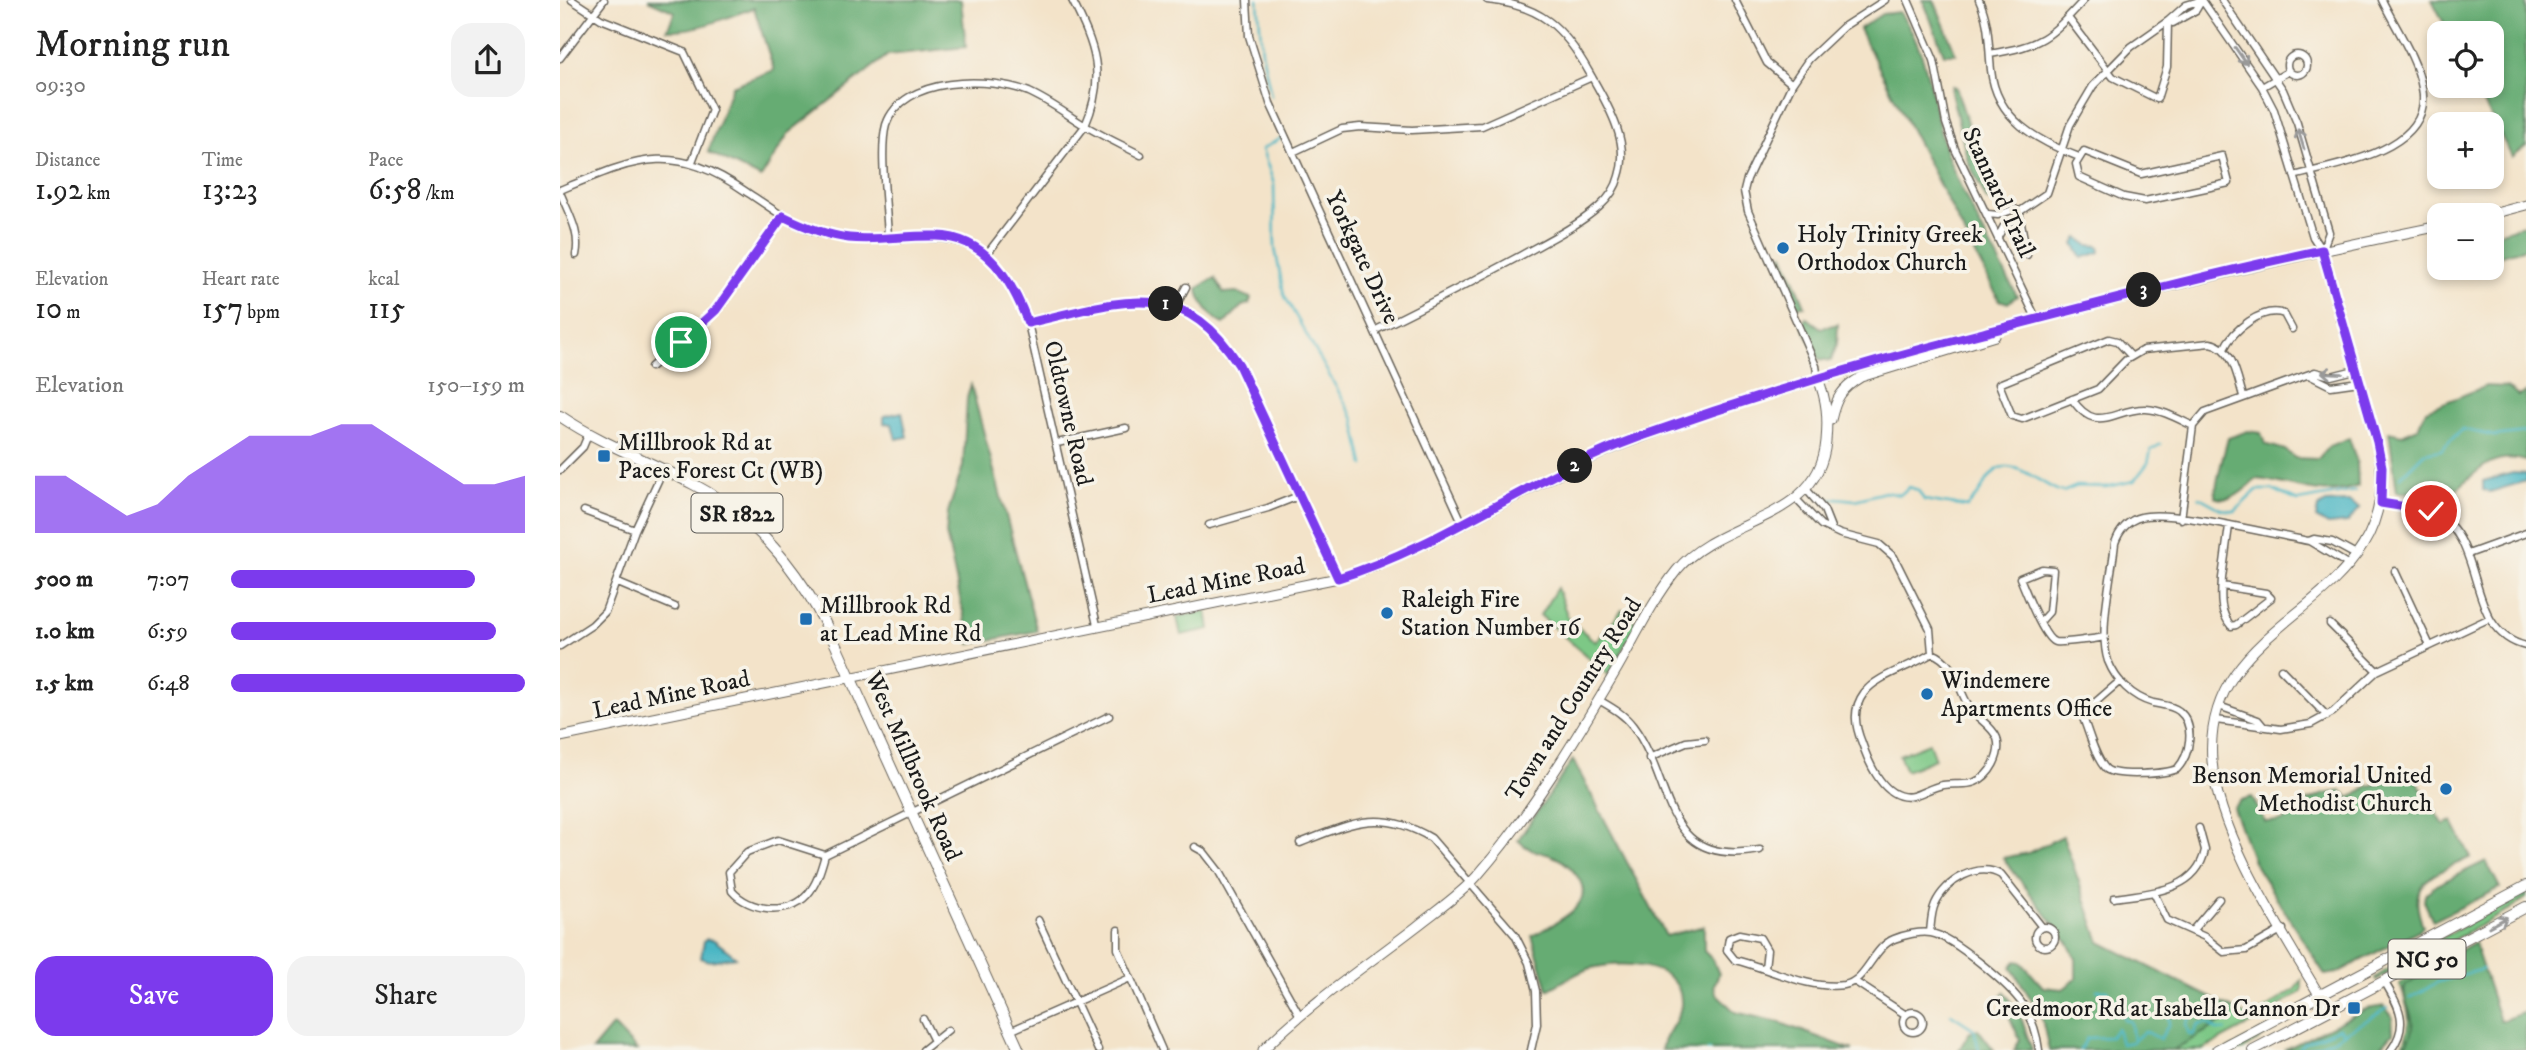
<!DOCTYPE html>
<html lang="en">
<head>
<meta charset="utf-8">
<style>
  body { margin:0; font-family:"IM FELL DW Pica",serif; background:#f2f2f2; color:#222; height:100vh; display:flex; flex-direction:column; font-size:26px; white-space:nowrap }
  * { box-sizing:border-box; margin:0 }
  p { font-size:23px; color:#767676 }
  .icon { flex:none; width:38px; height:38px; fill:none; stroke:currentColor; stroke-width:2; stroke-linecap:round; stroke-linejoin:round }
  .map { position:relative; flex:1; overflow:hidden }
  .sheet { display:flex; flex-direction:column; background:#fff; width:560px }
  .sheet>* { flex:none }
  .buttons { position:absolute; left:1867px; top:21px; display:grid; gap:14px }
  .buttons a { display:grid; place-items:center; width:77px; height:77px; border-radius:14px; background:#fff; box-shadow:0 4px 10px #0003; font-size:35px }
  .pin { position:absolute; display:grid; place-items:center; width:60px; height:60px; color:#fff; margin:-30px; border:4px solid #fff; border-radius:50%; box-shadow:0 2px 7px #0007 }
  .km { position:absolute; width:35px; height:35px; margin:-18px; border-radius:50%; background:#222; color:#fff; font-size:19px; line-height:35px; text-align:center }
  .round { display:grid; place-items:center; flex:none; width:74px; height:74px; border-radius:21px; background:#f2f2f2 }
  .headline { display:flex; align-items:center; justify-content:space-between; height:119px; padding:0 35px }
  h1 { font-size:38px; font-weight:600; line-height:52px }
  .stats { display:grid; grid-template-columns:repeat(3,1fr); gap:10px; height:119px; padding:7px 35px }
  .stats div { display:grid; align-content:center }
  .stats b { font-size:30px; font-weight:600 }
  .stats small { font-size:19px; font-weight:400 }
  .stats p { font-size:19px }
  .chart { height:196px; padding:14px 35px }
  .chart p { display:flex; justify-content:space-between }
  .chart svg { width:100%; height:126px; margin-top:7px; fill:#7c3aed; opacity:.7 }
  .primary-button { display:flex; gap:14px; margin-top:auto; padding:14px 35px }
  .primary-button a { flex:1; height:80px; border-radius:21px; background:#7c3aed; color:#fff; font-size:28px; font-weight:600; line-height:80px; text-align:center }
  .primary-button a+a { background:#f2f2f2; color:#222 }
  ul { padding:0 35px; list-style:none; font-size:23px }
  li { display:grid; grid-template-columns:112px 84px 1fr; align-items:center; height:52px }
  li i { height:18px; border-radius:9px; background:#7c3aed }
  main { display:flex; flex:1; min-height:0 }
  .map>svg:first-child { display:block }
  .green { fill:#7dc886; stroke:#4c7251; stroke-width:2 }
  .forest { fill:#66ac73; stroke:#416448; stroke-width:2 }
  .water { fill:#49b6c4; stroke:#326970; stroke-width:2 }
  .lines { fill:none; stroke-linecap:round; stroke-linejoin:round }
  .stream { stroke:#49b6c4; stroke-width:2.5 }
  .street-casing { stroke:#676259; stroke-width:9 }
  .secondary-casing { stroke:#676259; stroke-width:11 }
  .primary-casing { stroke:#676259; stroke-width:12 }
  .street { stroke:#fff; stroke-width:6 }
  .secondary { stroke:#fff; stroke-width:9 }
  .primary { stroke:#fff; stroke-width:10 }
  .oneway { stroke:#999 }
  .route-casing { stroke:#fff; stroke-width:14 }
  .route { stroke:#7c3aed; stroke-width:9 }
  .poi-dot { fill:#1f6fb2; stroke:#f7f3e8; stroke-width:2.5 }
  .labels { text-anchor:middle; stroke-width:7; stroke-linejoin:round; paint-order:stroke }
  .shield { fill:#f7f3e8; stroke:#5e5c59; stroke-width:2 }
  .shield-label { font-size:23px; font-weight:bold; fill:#1c1c1c }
  .street-label { font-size:24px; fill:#1c1c1c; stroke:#f7f3e8 }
  .poi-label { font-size:24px; fill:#1c1c1c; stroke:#f7f3e8; text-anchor:start }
</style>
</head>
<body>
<main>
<section class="sheet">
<div class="headline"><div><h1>Morning run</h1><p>09:30</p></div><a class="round"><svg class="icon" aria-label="share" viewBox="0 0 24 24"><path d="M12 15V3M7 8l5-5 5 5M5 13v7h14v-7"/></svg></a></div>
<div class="stats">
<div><p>Distance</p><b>1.92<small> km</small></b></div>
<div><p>Time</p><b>13:23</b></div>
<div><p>Pace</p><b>6:58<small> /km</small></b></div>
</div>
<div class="stats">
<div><p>Elevation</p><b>10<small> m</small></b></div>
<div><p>Heart rate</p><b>157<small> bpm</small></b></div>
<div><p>kcal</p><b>115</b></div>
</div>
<div class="chart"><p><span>Elevation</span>150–159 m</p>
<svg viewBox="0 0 160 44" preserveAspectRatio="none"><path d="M0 44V24L10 24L20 31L30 38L40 34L50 24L60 17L70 10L80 10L90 10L100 6L110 6L120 13L130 20L140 27L150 27L160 24V44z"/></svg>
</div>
<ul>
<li><b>500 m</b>7:07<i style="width:83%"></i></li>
<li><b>1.0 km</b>6:59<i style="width:90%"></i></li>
<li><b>1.5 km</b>6:48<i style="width:100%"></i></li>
</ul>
<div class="primary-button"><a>Save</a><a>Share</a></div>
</section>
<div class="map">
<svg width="1966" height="1050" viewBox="0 0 1966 1050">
  <rect width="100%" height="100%" fill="#f7f3e8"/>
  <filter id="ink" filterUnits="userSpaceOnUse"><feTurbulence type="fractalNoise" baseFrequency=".0143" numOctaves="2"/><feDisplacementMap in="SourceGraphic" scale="14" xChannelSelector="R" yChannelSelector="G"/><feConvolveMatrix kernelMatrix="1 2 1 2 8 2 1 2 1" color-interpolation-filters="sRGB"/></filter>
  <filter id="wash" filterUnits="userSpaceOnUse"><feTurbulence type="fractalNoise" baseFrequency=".00686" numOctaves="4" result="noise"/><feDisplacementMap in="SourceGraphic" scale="28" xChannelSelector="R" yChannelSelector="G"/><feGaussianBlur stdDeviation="1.57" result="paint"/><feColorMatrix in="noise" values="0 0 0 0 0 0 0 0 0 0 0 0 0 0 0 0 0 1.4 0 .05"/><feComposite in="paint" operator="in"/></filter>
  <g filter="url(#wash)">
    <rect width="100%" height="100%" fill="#f3e3c9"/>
    <!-- green -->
    <path class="green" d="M997 588 1009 620 1036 642 1062 610 1077 624 1048 675 980 615Z
      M647 611 650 629 621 635 617 617Z
      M1369 743 1375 759 1346 771 1339 755Z
      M1966 893V898L1944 913 1816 980 1815 978 1845 957Z
      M1901 949 1845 986C1840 1006 1868 1030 1841 1049 1855 1025 1848 1009 1840 984Z
      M1742 980V991L1704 1017 1642 1050H1613L1679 1012 1691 1018 1734 990Z
      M1716 1024 1718 1027 1683 1050H1667Z"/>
    <!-- forest -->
    <path class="forest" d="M88 0H401L406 47 328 55 228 134 201 178 148 152 172 86 214 70 194 8C163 18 140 31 107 30L115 12Z
      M1363 0H1374L1396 54H1384Z
      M1872 0H1966V146L1952 157 1915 86H1932V33H1889Z
      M1339 12C1373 54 1370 113 1390 162 1408 208 1435 252 1457 296L1448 303 1439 300 1299 29 1322 14Z
      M1392 86 1396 87 1415 147 1434 192 1430 201 1427 200 1408 162 1391 92Z
      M1966 224V248L1932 258V235Z
      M1224 254 1245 306 1237 307 1218 261 1220 255Z
      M655 278 664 293 677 292 691 298 689 304 682 306 664 324C652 319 638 300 638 288Z
      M1246 317 1261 328 1278 324 1277 344 1271 361 1259 359 1242 325Z
      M411 385 477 631 410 644 386 534 388 512 403 466 407 398Z
      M1926 386 1947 387 1958 396 1966 392V461C1925 449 1911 482 1883 500L1870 493 1837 492 1829 432 1842 435 1858 428 1866 410Z
      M1688 431 1701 433 1705 444 1725 450 1735 458 1758 459 1769 446 1789 438 1797 462 1798 486C1761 500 1732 483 1697 479 1684 489 1673 504 1655 497 1657 475 1663 458 1668 438Z
      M1013 760 1106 936 1144 926V951L1153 960 1159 974 1154 985 1156 993 1175 1012 1218 1022 1293 1050H1101C1104 1034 1120 1021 1121 1005 1124 961 1057 960 1028 969 1014 974 1001 983 988 990L972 936C994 923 1039 906 1017 876 1011 868 1006 862 997 858 981 850 971 854 958 840Z
      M1845 778H1855L1884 825 1892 821 1911 857C1875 875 1844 879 1863 926L1859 930 1777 973 1765 975 1693 861 1673 808 1681 800 1692 797 1705 822 1722 821 1736 814 1738 805 1764 794 1782 791 1790 798 1808 786Z
      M1503 836 1540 942 1679 1012 1613 1050H1489L1481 1015 1451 967 1456 961 1461 962 1483 987 1503 989 1516 979V959L1508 943 1443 858 1468 853Z
      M1926 861 1940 888 1873 921 1864 901 1865 894 1876 885Z
      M1914 942 1940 1021 1966 1012V1050H1842C1867 1022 1840 1007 1845 986Z
      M1445 992 1462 1020 1472 1050H1454L1460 1040 1441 998Z
      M1824 1006 1832 1016 1833 1033 1818 1050H1724L1806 1009Z
      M53 1025 77 1050H32Z
      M1418 1029 1434 1050H1399L1409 1033Z"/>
    <!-- water -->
    <path class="water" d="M1518 238 1528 245 1539 246 1540 252 1522 258 1514 244Z
      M342 412 347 437 336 439 332 424 324 423V416Z
      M1953 473 1966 474V481L1930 492 1923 490V481Z
      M1789 502 1800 508 1787 523 1768 525 1756 518 1758 508 1766 503Z
      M147 939 154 940 176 957 150 961 141 958 144 941Z"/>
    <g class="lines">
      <!-- stream -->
      <path class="stream" d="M698 0 702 52 711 96
        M723 137 702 149 714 184 715 248 724 295 794 419 804 465
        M1840 477 1864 453 1881 450 1902 429 1934 436 1966 432
        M1639 497 1661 509 1675 511 1697 490H1713L1738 501 1795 491
        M1267 501 1277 498 1295 500 1325 492 1340 495 1349 487 1358 490 1364 500 1407 507C1418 498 1424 482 1434 472 1453 454 1485 489 1503 492L1517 486 1546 487 1574 481 1588 463 1591 450 1601 444
        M1537 990H1547L1549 1000 1560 1002 1564 1019 1571 1022 1573 1041
        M1850 998 1878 982 1923 969
        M1391 1014 1414 1029 1419 1050
        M1148 1050H1149
        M1520 1050 1527 1038 1550 1037 1557 1028 1561 1044 1572 1042 1585 1031 1600 1039 1609 1024 1608 1013C1616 1006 1624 1005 1633 1010L1626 1025 1629 1034 1633 1035 1638 1025 1647 1023 1657 1030H1666
        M1738 1050 1743 1044 1779 1028 1784 1034
        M1746 1050 1774 1039 1828 1008"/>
    </g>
  </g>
  <g filter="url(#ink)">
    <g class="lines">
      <defs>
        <path id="street" d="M12 0 41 19 124 52 152 110 132 162
          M687 0 689 36 710 103 903 524
          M1175 0 1207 63 1232 84
          M1348 0 1374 60 1386 123 1395 149 1476 318
          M1419 0C1430 24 1428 44 1431 70 1436 119 1477 141 1519 157
          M1642 0 1702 87 1714 110 1753 237 1762 251
          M1662 0 1723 90 1737 123 1769 232 1762 251
          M1509 19 1553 77 1597 99 1607 67 1608 21
          M1608 21 1626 5 1642 0
          M1430 54C1483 45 1489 38 1524 0
          M1727 65a10 10 0 1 1 20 0a10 10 0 1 1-20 0Z
          M0 58 44 0
          M1702 87 1729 71
          M1524 151 1581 174 1662 156 1669 183 1585 201 1564 197 1519 177 1516 164Z
          M733 152 782 129 800 127 852 130 922 126 1032 77
          M1734 176C1776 164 1875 151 1862 88 1857 58 1835 27 1822 0
          M0 190C78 158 113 141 188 193 210 207 232 225 257 232 356 258 418 192 468 323L537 625
          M0 192C8 213 21 232 16 255
          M1459 212 1467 255
          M1428 214 1438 215 1455 209 1459 212 1487 193 1510 125 1533 86 1571 47 1608 21 1613 23 1636 10 1642 0
          M328 237C327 209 319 150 326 125 342 76 430 76 469 92 489 101 506 114 524 125 542 136 562 145 581 155
          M1438 237 1444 226 1457 218 1458 213
          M427 254 525 126C547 75 535 46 512 0
          M616 306 626 287
          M468 323C557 303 621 273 679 365L778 578
          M816 330C864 307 911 282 958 257 985 242 1016 227 1039 207 1048 199 1056 188 1059 176 1071 141 1046 102 1029 72 1004 27 980 5 927 0
          M1664 349C1673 330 1702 306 1724 314L1732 329
          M1571 356 1557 341 1549 339 1439 384 1452 416 1462 419 1538 389 1566 360 1583 350 1650 343C1673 347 1677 376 1683 396
          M91 367 156 310 223 216
          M1749 375 1771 386 1799 382
          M1258 379 1256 366 1188 211 1184 191 1187 179 1232 84 1249 59 1283 27 1325 0
          M1512 399C1537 436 1554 408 1586 409 1603 410 1618 419 1633 426
          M497 443 566 428
          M0 470 23 447 28 435
          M1246 489 1264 510 1272 530
          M1235 498 1261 525 1280 534 1319 544 1334 557 1370 629 1372 653C1352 667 1317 675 1304 693 1292 709 1295 726 1302 743 1309 764 1325 802 1353 796 1363 793 1372 787 1383 785 1393 783 1406 786 1415 782 1430 776 1442 755 1437 738 1433 728 1423 722 1416 715 1396 695 1400 664 1372 653
          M1821 503C1837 505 1854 505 1869 511 1930 534 1901 631 1966 646
          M24 511 75 530
          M1621 519 1633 426 1645 412 1755 372 1771 376 1795 370
          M649 525 708 508 741 495
          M1749 541 1789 565
          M1908 554 1966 533
          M1835 571 1870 646
          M58 583 115 607
          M1662 586 1706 593 1711 598 1676 625 1671 626C1659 611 1661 596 1662 578L1669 526
          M1480 622 1489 612 1493 570 1482 569 1460 578C1465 589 1484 640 1495 642 1502 643 1536 639 1545 637
          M1770 624 1817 671
          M0 646 32 625 45 612 75 530 103 470
          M1721 669 1767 716
          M1560 681 1524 712 1523 718C1529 732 1535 758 1546 769 1556 777 1605 774 1617 769 1630 755 1636 725 1619 711 1611 705 1602 705 1593 703 1572 697 1556 681 1548 661 1538 631 1552 575 1555 543 1559 531 1568 520 1581 517 1611 509 1714 535 1749 541L1754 539 1772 542 1796 555
          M1039 700C1051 707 1064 714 1073 726 1116 784 1099 868 1200 850
          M1659 706 1698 720 1703 726
          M1656 720 1721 729 1751 724 1773 712 1817 671 1928 619
          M1089 758 1126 742 1145 740
          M218 840 265 855C261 869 257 884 247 895 228 916 189 911 172 891L169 872 187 852Z
          M740 843C791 823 820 808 871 838L955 935 969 963 976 991 977 1024 971 1050
          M635 847 644 852 658 870 740 1016
          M265 855 549 716
          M1594 893 1607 920 1645 937 1664 952 1686 950 1723 929
          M1554 898C1588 893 1637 892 1645 850L1639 828
          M478 920 538 1050
          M1475 937a10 10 0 1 1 20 0a10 10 0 1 1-20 0Z
          M558 930V949L602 1050
          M1632 931 1659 899
          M1370 933C1371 923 1371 913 1375 904 1385 881 1418 861 1441 875L1482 927
          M1205 968 1207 950 1200 938 1179 934 1169 938 1167 950 1175 960C1209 968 1248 990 1284 985 1307 981 1312 948 1334 939 1344 935 1360 931 1371 933 1393 937 1451 986 1463 1005 1472 1018 1477 1034 1479 1050
          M1294 981 1346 1015
          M1824 981C1839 1006 1850 1024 1831 1050
          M1343 1022a10 10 0 1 1 20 0a10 10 0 1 1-20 0Z
          M363 1019 374 1041
          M450 1031 570 978
          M363 1050 388 1030"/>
        <path id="secondary" d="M1928 215 1966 205
          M1762 251 1817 442C1854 612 1640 606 1652 761 1658 839 1729 942 1768 1010
          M1271 420C1276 398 1281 389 1301 377L1435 336
          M0 737 778 578C885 546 974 476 1079 438 1192 396 1309 363 1425 332 1576 293 1727 257 1880 226
          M703 1050C749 1004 804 967 856 927 876 911 900 895 917 876 971 814 1012 745 1054 674 1074 640 1092 601 1117 570 1160 517 1259 523 1266 441 1268 419 1267 400 1258 379"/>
        <path id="primary" d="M0 416C42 444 88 461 133 484 198 518 242 574 273 639L459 1050
          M1657 1050 1966 886
          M1693 1050 1966 907"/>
      </defs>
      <!-- street casing -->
      <use href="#street" class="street-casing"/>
      <!-- secondary casing -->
      <use href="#secondary" class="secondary-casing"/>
      <!-- primary casing -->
      <use href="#primary" class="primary-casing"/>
      <!-- street -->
      <use href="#street" class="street"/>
      <!-- secondary -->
      <use href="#secondary" class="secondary"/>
      <!-- primary -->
      <use href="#primary" class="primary"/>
    </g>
    <!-- one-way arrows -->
    <defs><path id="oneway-shaft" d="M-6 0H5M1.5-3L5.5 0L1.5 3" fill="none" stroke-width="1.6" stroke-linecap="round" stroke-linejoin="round" transform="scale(1.75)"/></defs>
    <g class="oneway">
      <use href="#oneway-shaft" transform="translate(1681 56) rotate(55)"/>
      <use href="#oneway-shaft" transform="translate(1741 139) rotate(-107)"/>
      <use href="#oneway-shaft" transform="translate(1772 373) rotate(-177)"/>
      <use href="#oneway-shaft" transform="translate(1938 922) rotate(-28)"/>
    </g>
  </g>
  <g class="lines" filter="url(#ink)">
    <defs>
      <path id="route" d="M121 342 156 310 223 216C245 227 265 235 289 238 318 241 347 235 376 236 427 237 452 281 468 323 557 303 621 273 679 365L778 578C885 545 974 475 1079 437 1192 397 1307 362 1423 333 1536 304 1648 274 1762 250L1817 442 1822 467 1821 503 1871 511"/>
    </defs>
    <!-- route casing -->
    <use href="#route" class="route-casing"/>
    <!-- route -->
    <use href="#route" class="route"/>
  </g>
  <!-- markers -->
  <g class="poi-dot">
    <circle cx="1223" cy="248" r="7"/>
    <rect x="37" y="449" width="14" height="14" rx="3.5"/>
    <circle cx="827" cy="613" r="7"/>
    <rect x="239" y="612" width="14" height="14" rx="3.5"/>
    <circle cx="1367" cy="694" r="7"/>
    <circle cx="1886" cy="789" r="7"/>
    <rect x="1787" y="1001" width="14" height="14" rx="3.5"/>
  </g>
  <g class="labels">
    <!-- shield labels -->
    <g class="shield">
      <rect x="131.5" y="493.5" width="91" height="39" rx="5"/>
      <rect x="1828.5" y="939.5" width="77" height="39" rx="5"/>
    </g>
    <g class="shield-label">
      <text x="177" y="521">SR 1822</text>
      <text x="1867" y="967">NC 50</text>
    </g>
    <!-- street labels -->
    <g class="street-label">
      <text transform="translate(1439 192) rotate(65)" y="8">Stannard Trail</text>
      <text transform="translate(803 257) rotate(65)" y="8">Yorkgate Drive</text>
      <text transform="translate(509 413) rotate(77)" y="8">Oldtowne Road</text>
      <text transform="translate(666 580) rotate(-11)" y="8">Lead Mine Road</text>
      <text transform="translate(111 694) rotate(-12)" y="8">Lead Mine Road</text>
      <text transform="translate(1013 699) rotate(-58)" y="8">Town and Country Road</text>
      <text transform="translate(354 766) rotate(66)" y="8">West Millbrook Road</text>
    </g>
    <!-- poi labels -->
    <g class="poi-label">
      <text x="1237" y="242">Holy Trinity Greek<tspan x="1237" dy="28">Orthodox Church</tspan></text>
      <text x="58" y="450">Millbrook Rd at<tspan x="58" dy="28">Paces Forest Ct (WB)</tspan></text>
      <text x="841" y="607">Raleigh Fire<tspan x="841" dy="28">Station Number 16</tspan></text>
      <text x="260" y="613">Millbrook Rd<tspan x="260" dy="28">at Lead Mine Rd</tspan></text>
      <text x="1381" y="688">Windemere<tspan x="1381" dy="28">Apartments Office</tspan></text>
      <text x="1872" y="783" text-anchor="end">Benson Memorial United<tspan x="1872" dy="28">Methodist Church</tspan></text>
      <text x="1780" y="1016" text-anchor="end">Creedmoor Rd at Isabella Cannon Dr</text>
    </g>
  </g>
</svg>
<div class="buttons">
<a><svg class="icon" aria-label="locate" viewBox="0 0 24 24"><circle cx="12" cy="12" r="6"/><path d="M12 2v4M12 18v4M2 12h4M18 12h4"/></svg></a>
<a>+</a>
<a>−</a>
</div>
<div class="pin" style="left:121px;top:342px;background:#1e9e55"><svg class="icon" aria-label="arrive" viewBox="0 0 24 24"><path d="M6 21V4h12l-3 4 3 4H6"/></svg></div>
<div class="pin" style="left:1871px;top:511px;background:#d93025"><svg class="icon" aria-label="check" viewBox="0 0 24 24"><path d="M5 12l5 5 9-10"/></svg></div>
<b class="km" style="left:606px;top:304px">1</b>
<b class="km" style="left:1015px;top:466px">2</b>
<b class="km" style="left:1584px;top:290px">3</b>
</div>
</main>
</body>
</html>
